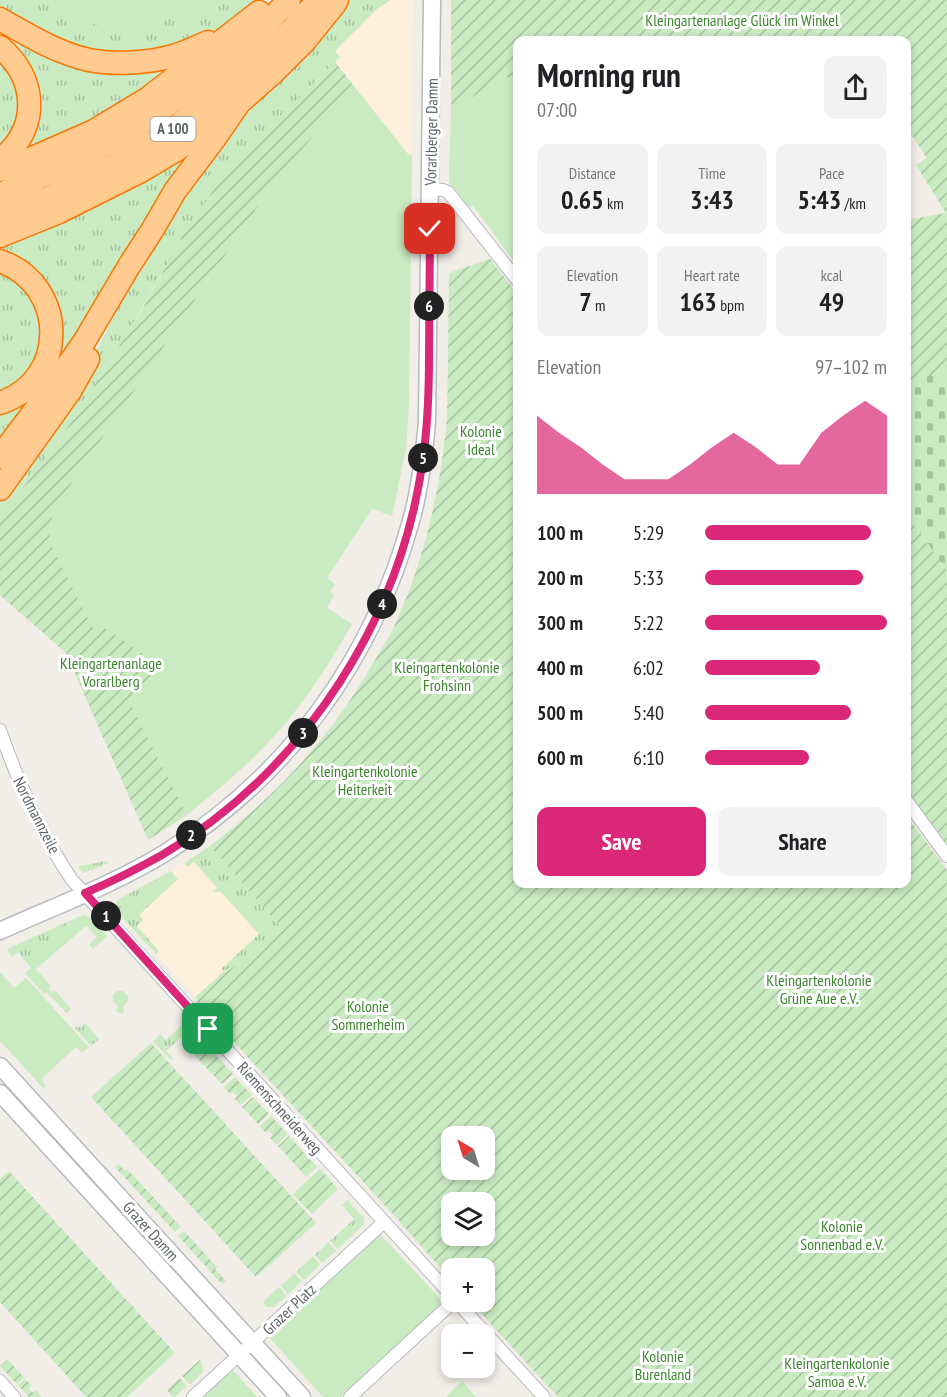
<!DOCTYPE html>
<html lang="en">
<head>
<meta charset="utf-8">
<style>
  body { margin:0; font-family:"PT Sans Narrow",sans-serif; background:#f2f2f2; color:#202124; height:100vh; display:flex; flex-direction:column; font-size:22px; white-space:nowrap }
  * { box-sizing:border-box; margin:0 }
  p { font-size:20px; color:#757577 }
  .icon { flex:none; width:33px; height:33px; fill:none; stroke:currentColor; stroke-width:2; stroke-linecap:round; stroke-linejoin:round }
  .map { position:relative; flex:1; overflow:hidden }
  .sheet { position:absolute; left:513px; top:36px; width:398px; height:852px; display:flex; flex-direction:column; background:#fff; border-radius:12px; box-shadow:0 3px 9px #0003 }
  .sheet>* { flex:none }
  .needle { width:39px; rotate:322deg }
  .buttons { position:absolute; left:441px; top:1126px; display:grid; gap:12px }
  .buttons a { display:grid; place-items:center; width:54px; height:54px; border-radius:12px; background:#fff; box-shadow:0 3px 9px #0003; font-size:30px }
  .pin { position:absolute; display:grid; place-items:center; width:51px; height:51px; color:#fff; margin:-26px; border-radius:12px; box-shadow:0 3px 9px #0006 }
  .km { position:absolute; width:30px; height:30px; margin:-15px; border-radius:50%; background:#222; color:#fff; font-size:16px; line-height:30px; text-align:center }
  .round { display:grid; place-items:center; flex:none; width:63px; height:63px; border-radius:12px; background:#f2f2f2 }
  .headline { display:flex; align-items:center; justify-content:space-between; height:102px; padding:0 24px }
  h1 { font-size:33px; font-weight:600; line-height:45px }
  .stats { display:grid; grid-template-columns:repeat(3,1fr); gap:9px; height:102px; padding:6px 24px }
  .stats div { display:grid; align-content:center; border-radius:12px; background:#f2f2f2; text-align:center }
  .stats b { font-size:26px; font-weight:600 }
  .stats small { font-size:16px; font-weight:400 }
  .stats p { font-size:16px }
  .chart { height:168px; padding:12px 24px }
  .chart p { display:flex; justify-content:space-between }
  .chart svg { width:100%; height:108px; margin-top:6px; fill:#db2777; opacity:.7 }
  .button { display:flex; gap:12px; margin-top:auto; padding:12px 24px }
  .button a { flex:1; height:69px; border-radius:12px; background:#db2777; color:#fff; font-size:24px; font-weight:600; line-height:69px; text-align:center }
  .button a+a { background:#f2f2f2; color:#202124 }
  ul { padding:0 24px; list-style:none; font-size:20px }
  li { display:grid; grid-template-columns:96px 72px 1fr; align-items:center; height:45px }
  li i { height:15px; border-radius:8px; background:#db2777 }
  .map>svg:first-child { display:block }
  .commercial { fill:#fff0de }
  .grass { fill:url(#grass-tufts) }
  .cemetery { fill:url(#cemetery-stones) }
  .park { fill:#caeac2 }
  .garden { fill:url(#garden-furrows); fill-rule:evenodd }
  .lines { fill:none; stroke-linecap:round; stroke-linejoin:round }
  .street-casing { stroke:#b7bbbe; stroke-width:14 }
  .secondary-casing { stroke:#b5bbbf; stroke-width:19 }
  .highway-casing { stroke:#f87500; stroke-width:25 }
  .street { stroke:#fff; stroke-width:12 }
  .secondary { stroke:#fff; stroke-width:16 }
  .highway { stroke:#ffcb90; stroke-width:22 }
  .route-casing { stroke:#fff; stroke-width:12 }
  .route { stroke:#db2777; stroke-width:8 }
  .labels { text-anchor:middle; stroke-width:6; stroke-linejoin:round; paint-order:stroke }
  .shield { fill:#fff; stroke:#8e9395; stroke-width:1.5 }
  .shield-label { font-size:15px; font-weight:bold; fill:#5e6568 }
  .park-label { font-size:16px; fill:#3d862f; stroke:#fff }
  .street-label { font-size:16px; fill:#5e6568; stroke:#fff }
</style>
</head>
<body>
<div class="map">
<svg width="947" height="1397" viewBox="0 0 947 1397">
  <defs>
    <pattern id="grass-tufts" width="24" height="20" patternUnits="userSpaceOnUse" patternTransform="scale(1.5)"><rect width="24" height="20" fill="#caeac2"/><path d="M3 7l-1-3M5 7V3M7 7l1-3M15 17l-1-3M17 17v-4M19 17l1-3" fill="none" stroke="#a7c1a1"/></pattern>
    <pattern id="cemetery-stones" width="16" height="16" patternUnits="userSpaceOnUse" patternTransform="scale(1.5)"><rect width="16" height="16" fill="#caeac2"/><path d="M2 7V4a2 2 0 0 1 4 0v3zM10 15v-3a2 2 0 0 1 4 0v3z" fill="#a7c1a1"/></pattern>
    <pattern id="garden-furrows" width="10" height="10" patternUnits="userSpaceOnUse" patternTransform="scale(1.5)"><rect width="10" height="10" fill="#caeac2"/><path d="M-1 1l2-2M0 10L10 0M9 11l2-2" fill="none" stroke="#a7c1a1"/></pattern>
  </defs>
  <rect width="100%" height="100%" fill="#f1ede7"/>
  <!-- commercial -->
  <path class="commercial" d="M391 0H413L412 155 408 154 335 62 340 57 335 51 378 8Z
    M210 846 280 926 237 965 222 973 195 997 116 911 115 905 119 899 172 870Z"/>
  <!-- grass -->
  <path class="grass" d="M0 0H36L83 20 109 28 214 0H262L250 9 221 29 181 47 101 57 0 14Z
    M349 0H391L378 8 335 51 340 57 237 161 167 265 122 342 73 420 33 475 0 517V497L87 369 159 230 235 125 334 18Z
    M0 24 46 48 177 61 136 99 20 155 37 118H40L43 104 41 88 37 87 4 37 0 35Z
    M0 52 25 104 0 156Z
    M195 144 86 324 0 449V411L59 328 0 253V243Z
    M449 173 473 205 469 208 449 182Z
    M0 268 17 277 44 320 38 363 0 396Z
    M210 846 280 926 237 965 224 971 221 969 259 934 221 892H213L217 888 194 862 188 867 184 863Z
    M107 861 108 863 83 873 79 867V866Z
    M171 871 178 879 139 915 143 920 137 926 159 951 156 954 116 911 115 905 119 899Z
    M83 915 89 917 107 936 93 949 89 945 97 937 86 926 36 969 51 986 49 989 52 993 55 990 71 1009 67 1013 46 992 44 994 25 973 31 968 18 952 12 957 7 949Z
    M185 1022 191 1028 166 1051 173 1058 171 1060 153 1041 160 1034 166 1040Z
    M85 1023 99 1039 91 1046 75 1028 78 1026 80 1027Z
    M40 1119 176 1269 173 1272 36 1122Z
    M347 1200 364 1218V1224L338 1249 330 1241 354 1219 342 1205Z
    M328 1242 336 1251 322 1263 315 1255Z
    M313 1256 320 1265 304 1280 296 1272Z
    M294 1273 302 1281 288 1294 281 1286Z
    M279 1287 286 1296 274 1307H267L263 1302Z
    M462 1381 476 1397H446Z"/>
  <!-- cemetery -->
  <path class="cemetery" d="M947 370V571L906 513V382Z"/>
  <!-- park -->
  <path class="park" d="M36 0H214C185 14 143 33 111 28 85 24 59 10 36 0Z
    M505 73 517 91V266L449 173 451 113Z
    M357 90 408 154 412 155 409 405 406 449 392 516 372 509 327 578 335 584 330 592 334 595 327 608 352 624C326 670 296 716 257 754 235 776 211 795 187 815L129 701 162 666 95 633 49 541 53 511 277 178 348 96Z
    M0 972 14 988 26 978 89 1047 82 1053 76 1047 41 1079 46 1086 43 1088 0 1041Z
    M118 991H123L128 996V1000L123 1008 124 1012 121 1014 116 1011 118 1006 113 1001C112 996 113 993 118 991Z
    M380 1234 444 1303 341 1397H323L268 1336Z
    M232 1369 257 1397H201Z"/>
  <!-- garden -->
  <path class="garden" d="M451 0H947V370L906 382V220L946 213 916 165 927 158 906 127V40H518L517 91 505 73 451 113Z
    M335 62 357 90 348 96 277 178 53 511 49 541 95 632 104 628 163 666 129 701 187 815 148 840 66 653 0 595V517L33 475 73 420 143 308 185 232 218 184 237 161Z
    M490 259 518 295V884H906V815L947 870V1397H558L471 1302H484V1269H452L451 1280 393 1214 197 1002 198 1000 195 997 222 973 237 965 280 926 210 846C276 796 331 737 372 665 379 653 387 641 393 629 420 571 436 509 444 446 448 420 447 394 448 369 448 337 449 305 449 273ZM452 1137H484V1170H452ZM452 1203H484V1236H452Z
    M906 513 947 571V846L906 791Z
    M151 1043 316 1223 256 1277 91 1097Z
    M206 1044 233 1074 222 1084 194 1055Z
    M235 1077 252 1095 241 1105 235 1099 237 1096 233 1092 230 1094 224 1087Z
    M253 1097 269 1114 258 1124 242 1107Z
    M271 1116 288 1134 277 1145 270 1138 273 1135 269 1131 266 1133 260 1126Z
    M289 1136 317 1167 306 1177 278 1146Z
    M119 1164 125 1171 127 1169 181 1227 175 1232 115 1167Z
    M320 1169 338 1189 312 1214 293 1194Z
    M9 1171 175 1353 127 1397H86L0 1302V1179Z
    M184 1231 217 1267 215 1269 226 1281 222 1284 178 1236Z
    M7 1359 24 1377 17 1384 0 1366Z
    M200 1360 202 1364 203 1371 190 1384 182 1376Z
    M180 1378 187 1386 175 1397H173L167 1390Z
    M25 1379 31 1385 29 1388 33 1393 36 1390 42 1397H29L18 1385Z"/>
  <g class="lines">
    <defs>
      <path id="street" d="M430 189 443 190 448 192 518 281
        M0 730C18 782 41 834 72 880L452 1296
        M906 800 947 856
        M457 1302 544 1397
        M0 1381 14 1397
        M193 1397 384 1222
        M350 1397 453 1302"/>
      <path id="secondary" d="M0 931C55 906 113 885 165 853 288 776 372 661 411 521 420 489 424 455 427 422L432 0
        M0 1066 302 1397
        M0 1093 278 1397"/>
      <path id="highway" d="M0 19C28 35 57 53 89 60 114 65 149 63 173 56 185 53 196 47 208 42
        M0 47C38 79 40 129 0 160
        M0 170 14 166 94 131 147 99 259 12
        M0 194C112 151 207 87 289 0
        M0 215 48 198 112 166 172 130 250 68 292 29 318 0
        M0 236 59 212 139 172 178 149 219 116 239 103 273 73 304 42 334 5 337 0
        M0 261C68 285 69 380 0 403
        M0 457 56 382 84 342 129 266 153 229 175 191 215 138 239 103
        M0 489 70 391 88 359"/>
    </defs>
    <!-- street casing -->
    <use href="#street" class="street-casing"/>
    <!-- secondary casing -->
    <use href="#secondary" class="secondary-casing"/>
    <!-- highway casing -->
    <use href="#highway" class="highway-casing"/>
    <!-- street -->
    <use href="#street" class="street"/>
    <!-- secondary -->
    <use href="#secondary" class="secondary"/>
    <!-- highway -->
    <use href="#highway" class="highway"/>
  </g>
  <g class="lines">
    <defs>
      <path id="route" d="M208 1029 85 893C111 882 137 869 162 855 306 769 404 616 424 451 428 419 429 387 429 356 429 313 430 271 430 229"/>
    </defs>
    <!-- route casing -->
    <use href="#route" class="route-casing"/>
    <!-- route -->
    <use href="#route" class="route"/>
  </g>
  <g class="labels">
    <!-- shield labels -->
    <rect class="shield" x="150.5" y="117" width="45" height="24" rx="4.5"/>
    <g class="shield-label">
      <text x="173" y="134">A 100</text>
    </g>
    <!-- park labels -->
    <g class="park-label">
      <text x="742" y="26">Kleingartenanlage Glück im Winkel</text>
      <text x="481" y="437">Kolonie<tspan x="481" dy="18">Ideal</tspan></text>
      <text x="111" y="669">Kleingartenanlage<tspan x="111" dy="18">Vorarlberg</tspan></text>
      <text x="447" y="673">Kleingartenkolonie<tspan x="447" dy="18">Frohsinn</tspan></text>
      <text x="365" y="777">Kleingartenkolonie<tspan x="365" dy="18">Heiterkeit</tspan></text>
      <text x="819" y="986">Kleingartenkolonie<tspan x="819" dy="18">Grüne Aue e.V.</tspan></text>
      <text x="368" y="1012">Kolonie<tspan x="368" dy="18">Sommerheim</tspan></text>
      <text x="842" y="1232">Kolonie<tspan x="842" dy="18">Sonnenbad e.V.</tspan></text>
      <text x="663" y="1362">Kolonie<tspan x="663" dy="18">Burenland</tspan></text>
      <text x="837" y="1369">Kleingartenkolonie<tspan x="837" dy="18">Samoa e.V.</tspan></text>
    </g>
    <!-- street labels -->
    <g class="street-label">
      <text transform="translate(431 132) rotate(-89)" y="6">Vorarlberger Damm</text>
      <text transform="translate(37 815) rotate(63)" y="6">Nordmannzeile</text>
      <text transform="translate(280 1108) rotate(48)" y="6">Riemenschneiderweg</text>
      <text transform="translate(151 1231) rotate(48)" y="6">Grazer Damm</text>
      <text transform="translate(289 1309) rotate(-43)" y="6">Grazer Platz</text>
    </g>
  </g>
</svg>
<div class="buttons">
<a><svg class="needle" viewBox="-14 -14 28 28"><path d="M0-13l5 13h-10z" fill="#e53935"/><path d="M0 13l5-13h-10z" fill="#757577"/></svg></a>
<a><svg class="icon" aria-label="layers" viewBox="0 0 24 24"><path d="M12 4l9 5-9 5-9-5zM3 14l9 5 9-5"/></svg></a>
<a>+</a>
<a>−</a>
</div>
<div class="pin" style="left:208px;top:1029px;background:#1e9e55"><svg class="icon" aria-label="arrive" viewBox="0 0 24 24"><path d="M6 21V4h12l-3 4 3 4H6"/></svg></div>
<div class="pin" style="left:430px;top:229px;background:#d93025"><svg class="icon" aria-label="check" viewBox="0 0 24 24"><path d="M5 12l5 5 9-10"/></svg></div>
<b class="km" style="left:106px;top:916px">1</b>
<b class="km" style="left:191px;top:835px">2</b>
<b class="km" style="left:303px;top:733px">3</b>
<b class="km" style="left:382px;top:604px">4</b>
<b class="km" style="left:423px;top:458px">5</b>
<b class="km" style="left:429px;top:306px">6</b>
<section class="sheet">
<div class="headline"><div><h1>Morning run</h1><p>07:00</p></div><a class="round"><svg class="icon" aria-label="share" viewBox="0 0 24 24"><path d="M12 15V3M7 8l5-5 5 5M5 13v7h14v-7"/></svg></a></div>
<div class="stats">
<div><p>Distance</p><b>0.65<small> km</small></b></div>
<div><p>Time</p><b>3:43</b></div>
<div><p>Pace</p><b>5:43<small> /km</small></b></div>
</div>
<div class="stats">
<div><p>Elevation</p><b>7<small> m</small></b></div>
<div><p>Heart rate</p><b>163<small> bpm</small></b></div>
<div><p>kcal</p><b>49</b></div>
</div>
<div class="chart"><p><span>Elevation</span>97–102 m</p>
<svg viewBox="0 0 160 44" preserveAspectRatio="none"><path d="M0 44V12L10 19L20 25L30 32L40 38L50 38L60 38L70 32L80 25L90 19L100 25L110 32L120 32L130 19L140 12L150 6L160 12V44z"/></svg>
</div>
<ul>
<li><b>100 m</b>5:29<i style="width:91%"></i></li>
<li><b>200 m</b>5:33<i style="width:87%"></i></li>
<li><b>300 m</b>5:22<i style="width:100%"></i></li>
<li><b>400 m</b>6:02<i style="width:63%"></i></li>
<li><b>500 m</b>5:40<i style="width:80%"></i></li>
<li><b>600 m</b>6:10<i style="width:57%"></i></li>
</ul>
<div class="button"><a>Save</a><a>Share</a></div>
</section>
</div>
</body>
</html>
